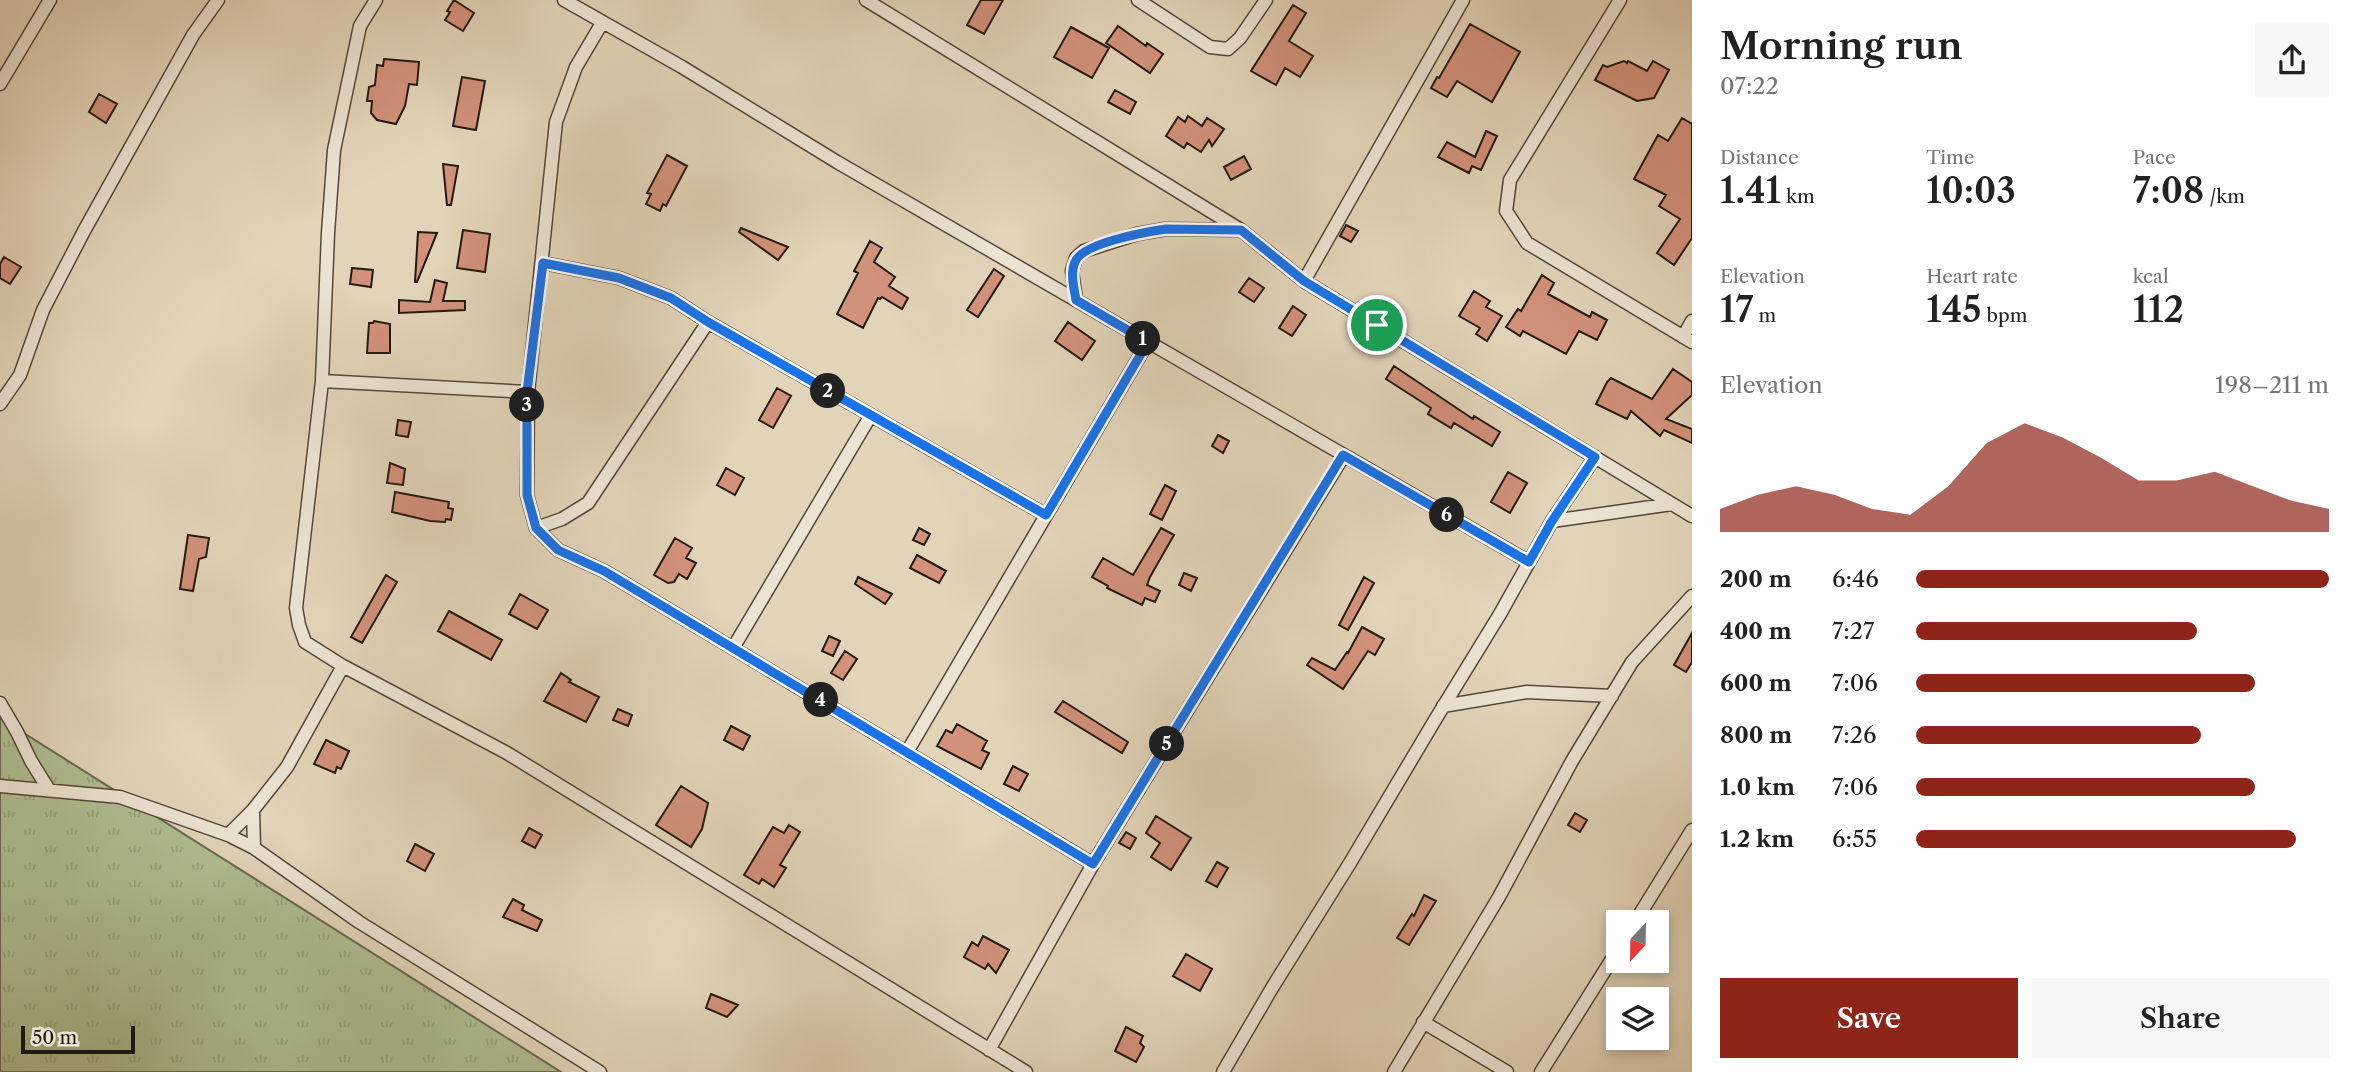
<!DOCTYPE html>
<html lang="en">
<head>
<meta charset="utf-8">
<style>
  body { margin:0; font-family:"Libre Caslon Text",serif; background:#f6f6f6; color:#222; height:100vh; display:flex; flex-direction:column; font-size:26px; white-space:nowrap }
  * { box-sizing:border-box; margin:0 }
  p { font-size:23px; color:#767676 }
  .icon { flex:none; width:38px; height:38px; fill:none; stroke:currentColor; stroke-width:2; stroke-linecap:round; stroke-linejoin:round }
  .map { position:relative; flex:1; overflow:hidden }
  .details { display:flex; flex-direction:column; background:#fff; width:665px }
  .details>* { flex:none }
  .needle { width:46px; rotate:202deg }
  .tools { position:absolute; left:1606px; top:910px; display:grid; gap:14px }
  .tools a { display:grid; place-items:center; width:63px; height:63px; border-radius:0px; background:#fff; box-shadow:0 4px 10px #0003; font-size:35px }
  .scale { position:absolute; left:21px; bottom:18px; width:114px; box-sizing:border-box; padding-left:7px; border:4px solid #241910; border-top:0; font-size:19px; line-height:24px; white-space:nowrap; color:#241910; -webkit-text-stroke:5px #ece3d2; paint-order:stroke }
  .pin { position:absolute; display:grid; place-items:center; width:60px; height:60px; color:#fff; margin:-30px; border:4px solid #fff; border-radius:50%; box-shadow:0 2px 7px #0007 }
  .km { position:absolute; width:35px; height:35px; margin:-18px; border-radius:50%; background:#222; color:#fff; font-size:19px; line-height:35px; text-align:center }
  .round { display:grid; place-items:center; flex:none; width:74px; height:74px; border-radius:0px; background:#f6f6f6 }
  .headline { display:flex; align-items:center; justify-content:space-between; height:119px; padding:0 28px }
  h1 { font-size:38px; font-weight:600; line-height:52px }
  .figures { display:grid; grid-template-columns:repeat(3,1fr); gap:10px; height:119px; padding:7px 28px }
  .figures div { display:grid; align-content:center }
  .figures b { font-size:35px; font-weight:600 }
  .figures small { font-size:19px; font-weight:400 }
  .figures p { font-size:19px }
  .chart { height:196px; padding:14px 28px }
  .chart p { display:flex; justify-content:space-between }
  .chart svg { width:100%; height:126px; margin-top:7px; fill:#8f2418; opacity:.7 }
  .action { display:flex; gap:14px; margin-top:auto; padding:14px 28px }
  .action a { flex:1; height:80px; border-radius:0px; background:#8f2418; color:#fff; font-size:28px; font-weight:600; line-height:80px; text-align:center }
  .action a+a { background:#f6f6f6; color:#222 }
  ul { padding:0 28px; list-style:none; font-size:23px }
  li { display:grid; grid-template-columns:112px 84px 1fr; align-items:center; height:52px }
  li i { height:18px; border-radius:9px; background:#8f2418 }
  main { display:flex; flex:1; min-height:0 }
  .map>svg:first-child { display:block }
  .grass { fill:url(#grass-tufts); stroke:#6a6b51; stroke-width:2 }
  .building { fill:#d2917b; stroke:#241910; stroke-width:2 }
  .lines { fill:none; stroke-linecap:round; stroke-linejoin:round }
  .street-casing { stroke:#54483a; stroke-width:15 }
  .street { stroke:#ece3d2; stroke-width:12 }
  .route-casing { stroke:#fff; stroke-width:14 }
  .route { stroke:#1a73e8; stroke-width:9 }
</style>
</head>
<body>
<main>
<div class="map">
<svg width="1692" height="1072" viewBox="0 0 1692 1072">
  <defs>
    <pattern id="grass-tufts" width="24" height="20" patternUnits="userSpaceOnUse" patternTransform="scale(1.75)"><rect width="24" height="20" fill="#afbd92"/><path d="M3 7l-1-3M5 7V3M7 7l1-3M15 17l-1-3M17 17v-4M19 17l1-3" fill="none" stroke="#96a27d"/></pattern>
  </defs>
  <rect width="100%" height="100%" fill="#e2d4b9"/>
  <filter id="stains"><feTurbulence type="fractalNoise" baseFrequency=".00286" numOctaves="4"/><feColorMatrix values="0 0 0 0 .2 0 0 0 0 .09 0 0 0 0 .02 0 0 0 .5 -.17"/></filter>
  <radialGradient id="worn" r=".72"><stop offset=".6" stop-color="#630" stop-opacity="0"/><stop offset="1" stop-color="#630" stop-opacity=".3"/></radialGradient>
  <!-- grass -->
  <path class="grass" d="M0 718 561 1072H0Z"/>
  <!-- building -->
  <path class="building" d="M454 0 474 13 463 31 445 20 450 12 447 11Z
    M981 0H1003L984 34 967 25Z
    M1293 5 1306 13 1289 41 1313 56 1300 77 1285 68 1276 85 1251 71Z
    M1470 24 1520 52 1492 102 1457 81 1447 97 1431 88 1437 77 1439 78Z
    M1118 26 1146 46 1147 43 1163 54 1150 73 1106 43Z
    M1071 27 1109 48 1092 78 1054 57Z
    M384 59 419 62 417 85 409 84 405 106 396 124 377 120 371 113 372 101H367L369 87 375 85 377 65 383 66Z
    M1624 61 1627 63 1628 61 1647 71 1653 61 1669 70 1654 98 1637 101 1595 80 1603 65 1607 67Z
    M462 77 485 81 476 130 453 126Z
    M1115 90 1136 102 1130 114 1108 102Z
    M99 94 117 104 106 123 89 112Z
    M1188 116 1202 126 1207 118 1224 129 1212 146 1209 140 1201 152 1187 143 1184 148 1166 136 1178 117 1185 122Z
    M1682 118 1692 124V238L1674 265 1657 253 1680 219 1659 206 1666 195 1634 179 1658 135 1668 141Z
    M1486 131 1497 136 1481 170 1472 166 1469 173 1438 157 1447 142 1475 157Z
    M667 155 687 166 666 206 663 204 660 211 646 204 651 194 647 193Z
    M1244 156 1251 169 1231 180 1224 167Z
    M443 164 458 166 451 205H447Z
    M1346 225 1358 231 1351 242 1340 236Z
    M741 228 788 247 778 260 739 232Z
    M463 230 490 234 485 272 457 268Z
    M418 232 437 233 417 282H415Z
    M870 241 882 248 874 262 895 277 889 286 908 298 902 309 882 297 880 299 878 298 863 328 837 314 858 273 854 271Z
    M4 257 21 267 10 284 0 278V264Z
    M352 268 373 270 371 287 350 284Z
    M994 269 1004 276 978 317 967 310Z
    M1542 275 1554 283 1548 294 1590 317 1592 312 1607 320 1597 340 1579 331 1566 354 1523 331 1520 336 1506 327 1518 309 1521 311Z
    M1249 278 1264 288 1254 302 1239 292Z
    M435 280 447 283 443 301H465V310L399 313V300L430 302Z
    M1474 291 1490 301 1486 307 1502 316 1487 341 1476 334 1480 328 1459 316Z
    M1293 306 1306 315 1292 336 1279 328Z
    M374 321 390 324V353H367L369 323H373Z
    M1068 322 1095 341 1082 360 1055 341Z
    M1394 366 1473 419 1474 416 1500 432 1492 446 1454 423 1451 428 1428 414 1431 408 1386 379Z
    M1673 369 1692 382V395L1666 419 1692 429V443L1664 430 1660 436 1631 411 1627 419 1596 404 1607 382 1611 378 1652 399Z
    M777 388 791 396 773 428 759 420Z
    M398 420 411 422 408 437 396 435Z
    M1218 435 1229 441 1223 453 1212 446Z
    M390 463 405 469 403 485 387 483Z
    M726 468 744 478 735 495 717 485Z
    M1508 472 1527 483 1510 513 1491 502Z
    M1165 485 1176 491 1162 520 1150 514Z
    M395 492 449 502 448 508 453 509 451 520 446 519 445 522 430 521 392 512Z
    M919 528 930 534 924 545 913 540Z
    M1161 528 1174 535 1150 577 1147 585 1160 591 1155 602 1145 598 1142 605 1107 588 1108 586 1092 577 1103 558 1133 575Z
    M188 535 209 538 206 557 199 559 193 591 180 589Z
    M675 538 692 548 686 558 696 563 687 579 679 574 674 582 668 583 654 575Z
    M917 555 946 571 939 583 910 568Z
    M1184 573 1197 578 1191 591 1179 585Z
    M386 575 397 582 362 643 351 637Z
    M858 577 892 594 885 604 855 584Z
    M1364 577 1374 583 1348 630 1339 625Z
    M520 594 548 610 537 629 509 614Z
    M449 611 502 640 491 660 438 631Z
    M1362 627 1384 639 1375 655 1368 651 1343 689 1307 665 1312 658 1335 670 1347 652 1348 653Z
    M1692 633V662L1686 672 1674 665Z
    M829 636 840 641 833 656 822 651Z
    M845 651 857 659 843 680 831 673Z
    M561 673 571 680 569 682 599 697 586 722 544 701Z
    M1063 701 1128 742 1122 753 1055 712Z
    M618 709 632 715 628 726 613 720Z
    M957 724 987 741 982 750 989 753 981 769 937 746 946 730 952 733Z
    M731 726 750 736 743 750 724 740Z
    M326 740 349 751 341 769 337 767 335 773 314 764Z
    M1013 766 1028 774 1019 791 1004 784Z
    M681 786 708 803 702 829 691 847 656 825Z
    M1575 813 1587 820 1580 832 1568 825Z
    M1156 816 1191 838 1171 870 1151 857 1160 843 1146 833Z
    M789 825 800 832 780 865 786 868 774 887 762 879 759 884 744 875 773 827 784 833Z
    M529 828 542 835 535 848 522 841Z
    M1126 832 1136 838 1130 849 1119 843Z
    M415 844 434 854 425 871 407 861Z
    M1217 862 1228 868 1217 887 1206 881Z
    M1424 895 1436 901 1409 945 1397 938 1412 914 1414 916Z
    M513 899 524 905 522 910 542 920 537 931 503 917Z
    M983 936 1009 950 996 973 988 964 985 969 964 957 972 942 978 946Z
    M1186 954 1212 969 1200 991 1173 976Z
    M711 994 738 1005 727 1017 706 1008Z
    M1126 1027 1143 1036 1140 1043 1144 1047 1136 1062 1115 1051Z"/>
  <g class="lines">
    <defs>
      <path id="street" d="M376 0 360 26 334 150 328 233 322 381 296 608 299 625 305 642 343 666 507 753 1026 1072
        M564 0 682 67 837 162 1529 562
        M866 0 1241 230 1304 281 1692 516
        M1138 0 1210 47 1228 49 1240 38 1266 0
        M1620 0 1510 180 1506 211 1527 243 1692 342
        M602 23 576 67 556 122 528 392 527 495 536 528 558 550 604 571 1093 864
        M0 84 50 0
        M543 263 619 278 671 298 708 322 1046 515
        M1304 281 1463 0
        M1076 300 1072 271 1076 258 1084 251 1137 234 1166 229 1241 230
        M1683 337 1692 321
        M322 381 528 392
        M0 404 20 375 43 310 84 231 193 35 218 0
        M1552 521 1672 504
        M536 528 562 519 588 503 708 322
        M733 648 871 415
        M0 703 17 732 31 761 49 790
        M1443 706 1527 692 1612 696
        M907 752 1148 342
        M0 786 120 797 228 835 254 848 359 922 600 1072
        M253 810 254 848
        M228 835 253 810 287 767 343 666
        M1635 922 1692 830
        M1423 1022 1507 1072
        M989 1050 1093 864 1344 455
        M1223 1072 1272 988 1350 863 1435 720 1500 614 1552 521 1595 457
        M1394 1072 1499 897 1572 761 1632 662 1692 596
        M1541 1072 1619 948"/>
    </defs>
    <!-- street casing -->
    <use href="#street" class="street-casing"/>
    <!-- street -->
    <use href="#street" class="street"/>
  </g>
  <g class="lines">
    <defs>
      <path id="route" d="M1166 229 1241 230 1304 281 1595 457 1552 521 1529 562 1343 455 1093 864 604 571 558 550 536 528 527 495V392L543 263 619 278 671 298 708 322 1046 515 1148 342 1076 300C1074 288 1070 273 1075 262 1082 243 1146 232 1166 229Z"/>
    </defs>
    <!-- route casing -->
    <use href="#route" class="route-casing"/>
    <!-- route -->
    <use href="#route" class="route"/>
  </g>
  <rect width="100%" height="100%" filter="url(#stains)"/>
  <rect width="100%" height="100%" fill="url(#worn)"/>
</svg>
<div class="tools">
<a><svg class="needle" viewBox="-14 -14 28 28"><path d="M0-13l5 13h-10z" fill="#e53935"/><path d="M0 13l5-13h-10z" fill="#767676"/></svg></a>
<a><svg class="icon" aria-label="layers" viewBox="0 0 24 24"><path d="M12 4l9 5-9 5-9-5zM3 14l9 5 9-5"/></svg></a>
</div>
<div class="scale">50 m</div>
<div class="pin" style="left:1377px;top:325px;background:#1e9e55"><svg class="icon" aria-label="arrive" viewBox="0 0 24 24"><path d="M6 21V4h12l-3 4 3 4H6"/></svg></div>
<b class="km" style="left:1143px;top:339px">1</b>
<b class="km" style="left:828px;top:391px">2</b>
<b class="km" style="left:527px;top:405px">3</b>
<b class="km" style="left:821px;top:700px">4</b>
<b class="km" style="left:1167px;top:744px">5</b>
<b class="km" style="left:1447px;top:515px">6</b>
</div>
<section class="details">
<div class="headline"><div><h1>Morning run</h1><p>07:22</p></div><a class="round"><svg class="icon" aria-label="share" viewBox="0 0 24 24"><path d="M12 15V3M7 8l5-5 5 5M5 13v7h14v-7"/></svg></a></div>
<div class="figures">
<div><p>Distance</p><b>1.41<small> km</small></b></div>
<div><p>Time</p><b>10:03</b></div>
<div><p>Pace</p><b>7:08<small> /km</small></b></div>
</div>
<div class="figures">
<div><p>Elevation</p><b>17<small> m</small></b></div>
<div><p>Heart rate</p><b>145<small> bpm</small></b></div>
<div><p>kcal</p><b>112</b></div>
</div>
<div class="chart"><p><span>Elevation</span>198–211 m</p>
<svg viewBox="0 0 160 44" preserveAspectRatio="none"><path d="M0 44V36L10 31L20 28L30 31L40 36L50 38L60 28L70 13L80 6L90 11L100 18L110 26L120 26L130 23L140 28L150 33L160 36V44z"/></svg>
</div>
<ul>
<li><b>200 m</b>6:46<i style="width:100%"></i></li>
<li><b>400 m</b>7:27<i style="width:68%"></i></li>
<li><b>600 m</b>7:06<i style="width:82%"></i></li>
<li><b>800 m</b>7:26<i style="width:69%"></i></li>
<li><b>1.0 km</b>7:06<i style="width:82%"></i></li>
<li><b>1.2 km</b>6:55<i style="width:92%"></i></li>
</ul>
<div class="action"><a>Save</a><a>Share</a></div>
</section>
</main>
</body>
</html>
